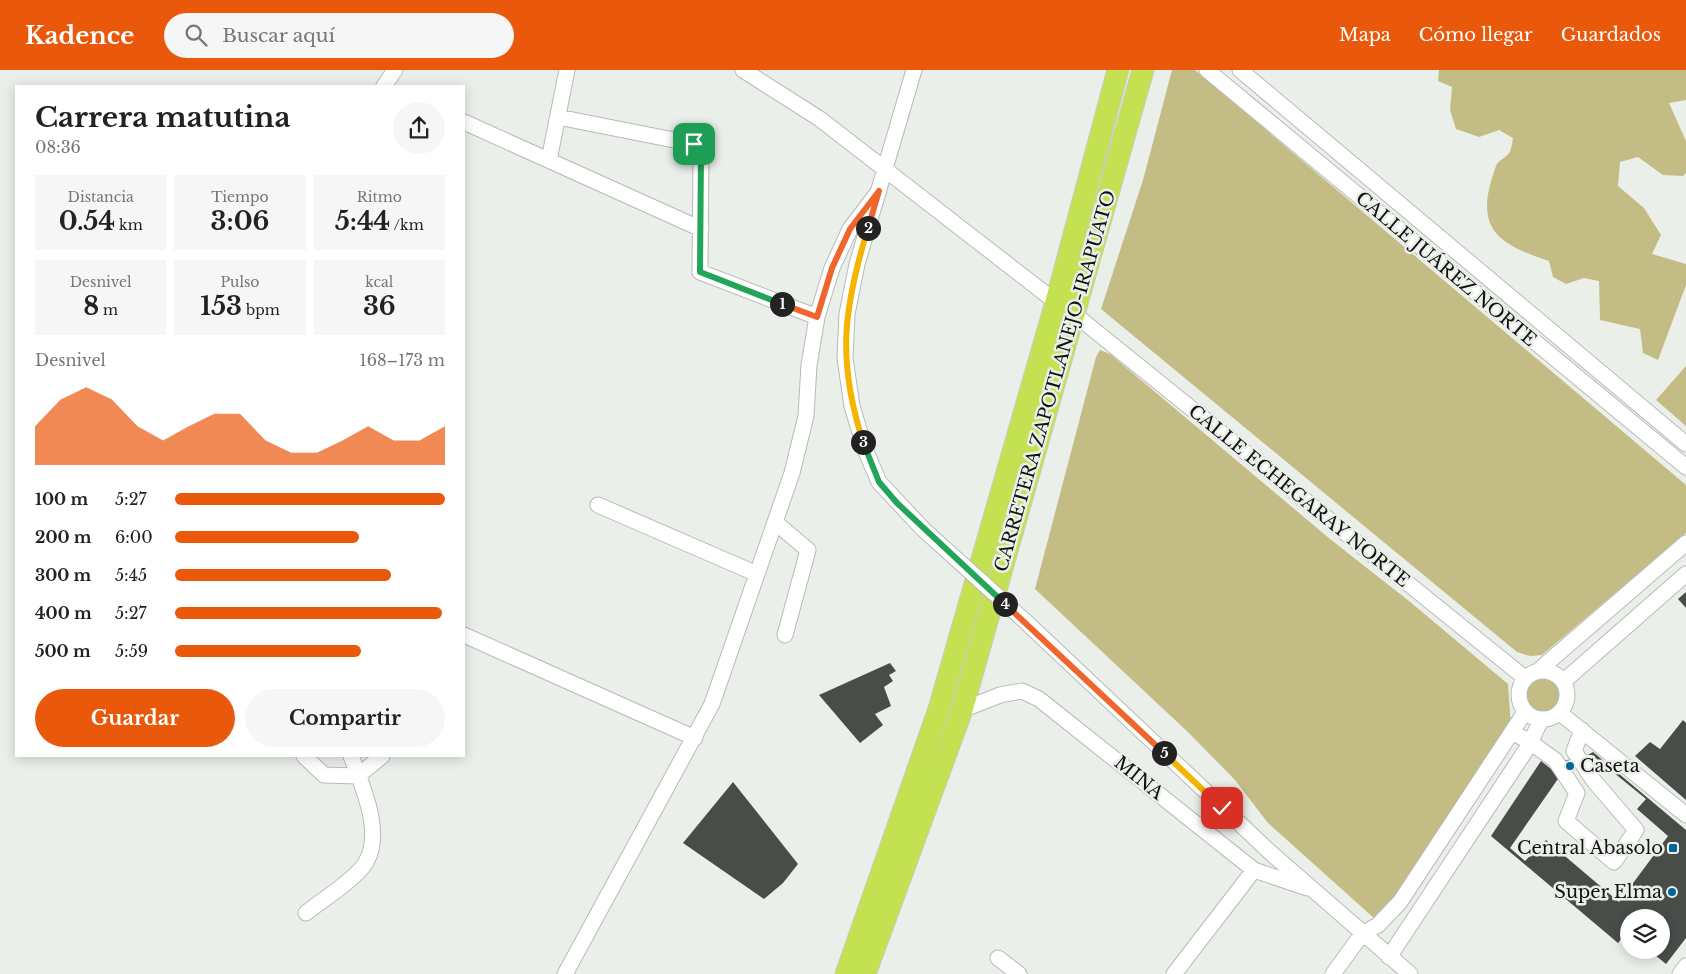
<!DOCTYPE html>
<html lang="es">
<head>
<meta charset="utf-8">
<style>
  body { margin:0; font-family:"Libre Baskerville",serif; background:#f6f6f6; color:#222; height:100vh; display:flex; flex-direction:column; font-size:19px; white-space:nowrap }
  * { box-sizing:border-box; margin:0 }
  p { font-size:16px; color:#767676 }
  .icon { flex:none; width:28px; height:28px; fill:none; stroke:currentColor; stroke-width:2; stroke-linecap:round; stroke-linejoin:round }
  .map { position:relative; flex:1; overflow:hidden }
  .drawer { position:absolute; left:15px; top:15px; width:450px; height:672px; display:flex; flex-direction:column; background:#fff; border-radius:0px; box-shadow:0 2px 12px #0003 }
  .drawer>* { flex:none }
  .fabs { position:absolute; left:1620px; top:839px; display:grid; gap:10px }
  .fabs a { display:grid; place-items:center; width:50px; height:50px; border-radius:50%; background:#fff; box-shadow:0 2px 12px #0003; font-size:25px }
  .pin { position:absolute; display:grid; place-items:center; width:42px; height:42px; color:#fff; margin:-21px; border-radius:10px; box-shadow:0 2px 8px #0006 }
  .km { position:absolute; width:25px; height:25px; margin:-12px; border-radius:50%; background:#222; color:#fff; font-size:14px; line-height:25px; text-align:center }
  .round { display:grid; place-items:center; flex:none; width:52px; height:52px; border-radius:26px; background:#f6f6f6 }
  .headline { display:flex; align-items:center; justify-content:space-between; height:85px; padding:0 20px }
  h1 { font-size:28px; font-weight:700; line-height:38px }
  .metrics { display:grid; grid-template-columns:repeat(3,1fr); gap:8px; height:85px; padding:5px 20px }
  .metrics div { display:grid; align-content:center; border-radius:0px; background:#f6f6f6; text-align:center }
  .metrics b { font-size:25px; font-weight:700 }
  .metrics small { font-size:14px; font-weight:400 }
  .metrics p { font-size:14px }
  .chart { height:140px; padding:10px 20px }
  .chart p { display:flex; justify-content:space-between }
  .chart svg { width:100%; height:90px; margin-top:5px; fill:#ea580c; opacity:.7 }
  .button { display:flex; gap:10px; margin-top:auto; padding:10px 20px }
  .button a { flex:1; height:58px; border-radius:30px; background:#ea580c; color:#fff; font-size:20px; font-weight:700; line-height:58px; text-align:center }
  .button a+a { background:#f6f6f6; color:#222 }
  ul { padding:0 20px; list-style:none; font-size:16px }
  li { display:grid; grid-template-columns:80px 60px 1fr; align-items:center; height:38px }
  li i { height:12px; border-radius:6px; background:#ea580c }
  header { display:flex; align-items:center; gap:30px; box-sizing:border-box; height:70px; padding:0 25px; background:#ea580c; color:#fff }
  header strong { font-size:24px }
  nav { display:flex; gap:28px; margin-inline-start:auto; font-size:18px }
  .search { width:350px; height:45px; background:#f6f6f6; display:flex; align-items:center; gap:12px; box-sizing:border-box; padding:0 18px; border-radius:28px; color:#767676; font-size:19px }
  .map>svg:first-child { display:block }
  .green { fill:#c4bc85 }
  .building { fill:#494d4a }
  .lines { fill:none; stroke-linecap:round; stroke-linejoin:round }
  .minor-casing { stroke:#b7bbb6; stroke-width:17 }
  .highway-casing { stroke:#cbcbcb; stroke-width:23 }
  .minor { stroke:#fff; stroke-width:15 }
  .highway { stroke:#c4e151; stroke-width:21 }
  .minor-bridge-casing { stroke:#b7bbb6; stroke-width:17; stroke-linecap:butt }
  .minor-bridge { stroke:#fff; stroke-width:15 }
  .split-1-casing { stroke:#fff; stroke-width:10 }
  .split-2-casing { stroke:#fff; stroke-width:10 }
  .split-3-casing { stroke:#fff; stroke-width:10 }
  .split-4-casing { stroke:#fff; stroke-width:10 }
  .split-5-casing { stroke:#fff; stroke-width:10 }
  .split-6-casing { stroke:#fff; stroke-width:10 }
  .split-1 { stroke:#22a559; stroke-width:6 }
  .split-2 { stroke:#f0652b; stroke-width:6 }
  .split-3 { stroke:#f5b400; stroke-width:6 }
  .split-4 { stroke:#22a559; stroke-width:6 }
  .split-5 { stroke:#f0652b; stroke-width:6 }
  .split-6 { stroke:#f5b400; stroke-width:6 }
  .poi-dot { fill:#006795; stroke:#ebefea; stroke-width:2 }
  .labels { text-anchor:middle; stroke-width:5; stroke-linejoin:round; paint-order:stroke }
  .street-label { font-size:18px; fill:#111211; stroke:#ebefea }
  .poi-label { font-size:18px; fill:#111211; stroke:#ebefea; text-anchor:end }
</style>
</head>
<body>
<header>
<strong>Kadence</strong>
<div class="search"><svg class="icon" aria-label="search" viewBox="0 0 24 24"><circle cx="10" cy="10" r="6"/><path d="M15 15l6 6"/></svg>Buscar aquí</div>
<nav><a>Mapa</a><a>Cómo llegar</a><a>Guardados</a></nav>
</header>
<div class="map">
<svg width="1686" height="904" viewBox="0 0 1686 904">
  <rect width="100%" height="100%" fill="#ebefea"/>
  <!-- green -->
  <path class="green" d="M1172 0H1195L1686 415V463L1542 585 1530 586 1517 582 1101 239 1143 110Z
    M1439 0H1686V30L1669 33 1686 71V103L1683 106 1663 105 1638 87 1620 92 1618 116 1644 138 1661 165 1652 184 1686 194V215L1658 290 1643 283 1640 259 1600 250 1599 211 1584 208 1566 214 1553 207 1549 191C1493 173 1474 156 1496 96 1498 90 1506 88 1509 83 1512 79 1512 72 1513 68L1499 60 1479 67 1456 59 1450 40 1452 17 1438 11Z
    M1100 280 1110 284 1330 469 1409 531 1508 614 1511 657 1379 850 1375 849 1268 753 1235 710 1189 663 1035 519 1096 287Z
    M1686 296V356L1656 330Z
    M1524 625a20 20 0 1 1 40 0a20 20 0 1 1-40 0Z"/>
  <!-- building -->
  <path class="building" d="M1686 522V538L1678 529Z
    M890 593 896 601 889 605 893 611 884 617 891 636 875 644 883 655 860 673 819 625Z
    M1683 650 1686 653V730L1635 686 1650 672 1660 679Z
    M1593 682 1686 760V868L1666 894 1649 880H1661V848H1629V864L1627 862 1618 873 1491 766 1541 691 1560 706 1510 778 1525 791 1546 770 1619 832 1668 766 1637 739 1646 729 1592 685H1588Z
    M1571 689 1574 701H1567L1565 691Z
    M733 712 798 794 783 813 764 829 683 773Z"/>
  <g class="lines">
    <defs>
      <path id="minor" d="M743 0 820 49 1056 232
        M914 0 857 194 847 244 845 288 852 336 865 379 879 412 923 459
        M1207 0 1686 397
        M1240 0 1686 374
        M384 16 395 0
        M558 47 694 74 701 83 700 202 817 247
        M464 52 701 159
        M549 90 567 0
        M1073 243 1525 608
        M598 435 757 504
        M775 452 808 480 785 565
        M1025 551 1272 784 1410 904
        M464 565 695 668
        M1539 600 1686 473
        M1519 625a24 24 0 1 1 48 0a24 24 0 1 1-48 0Z
        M1564 611 1686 504
        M962 640 1000 625 1022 621 1039 629 1254 800 1307 818
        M1560 643 1686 745
        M1512 662 1530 672 1555 690 1577 723 1566 751 1614 792 1636 760 1594 711 1574 681 1582 660
        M304 686 324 705 358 706 382 686
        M306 843C323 829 346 816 361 799 387 770 363 717 351 686
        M1389 887 1528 677 1541 650
        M998 888 1019 904
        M565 904 712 634 792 403 806 346 809 295 817 247 832 198 850 159 879 121
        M1174 904 1254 800
        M1333 904 1362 864 1378 855 1400 832 1525 642
        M1680 904 1686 896"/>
      <path id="highway" d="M846 904 939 639 1056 232 1118 0
        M865 904 962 640 1143 0"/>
    </defs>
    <!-- minor casing -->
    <use href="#minor" class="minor-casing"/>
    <!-- highway casing -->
    <use href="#highway" class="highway-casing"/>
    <!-- minor -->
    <use href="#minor" class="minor"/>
    <!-- highway -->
    <use href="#highway" class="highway"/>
    <defs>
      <path id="minor-bridge" d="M923 459 1025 551"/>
    </defs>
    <!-- minor-bridge casing -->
    <use href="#minor-bridge" class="minor-bridge-casing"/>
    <!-- minor-bridge -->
    <use href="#minor-bridge" class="minor-bridge"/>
  </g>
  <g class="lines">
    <defs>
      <path id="split-1" d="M694 74 701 83 700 202 782 234"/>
      <path id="split-2" d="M782 234 817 247 832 198 850 159 879 121 868 158"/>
      <path id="split-3" d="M863 372C837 290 843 240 868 158"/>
      <path id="split-4" d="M863 372 879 412 897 433 1005 534"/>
      <path id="split-5" d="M1005 534 1164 683"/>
      <path id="split-6" d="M1164 683 1222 738"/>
    </defs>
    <!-- split-1 casing -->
    <use href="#split-1" class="split-1-casing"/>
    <!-- split-2 casing -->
    <use href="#split-2" class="split-2-casing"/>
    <!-- split-3 casing -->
    <use href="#split-3" class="split-3-casing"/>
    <!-- split-4 casing -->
    <use href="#split-4" class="split-4-casing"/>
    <!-- split-5 casing -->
    <use href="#split-5" class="split-5-casing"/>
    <!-- split-6 casing -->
    <use href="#split-6" class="split-6-casing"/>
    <!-- split-1 -->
    <use href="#split-1" class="split-1"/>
    <!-- split-2 -->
    <use href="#split-2" class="split-2"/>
    <!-- split-3 -->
    <use href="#split-3" class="split-3"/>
    <!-- split-4 -->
    <use href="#split-4" class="split-4"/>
    <!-- split-5 -->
    <use href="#split-5" class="split-5"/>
    <!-- split-6 -->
    <use href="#split-6" class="split-6"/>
  </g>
  <!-- markers -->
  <g class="poi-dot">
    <circle cx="1570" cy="696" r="5"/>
    <rect x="1668" y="773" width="10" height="10" rx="2.5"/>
    <circle cx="1672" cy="822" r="5"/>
  </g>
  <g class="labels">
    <!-- street labels -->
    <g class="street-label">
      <text transform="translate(1446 199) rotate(40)" y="6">CALLE JUÁREZ NORTE</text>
      <text transform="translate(1055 311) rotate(-74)" y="6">CARRETERA ZAPOTLANEJO-IRAPUATO</text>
      <text transform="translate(1299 426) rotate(39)" y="6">CALLE ECHEGARAY NORTE</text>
      <text transform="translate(1139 708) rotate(39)" y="6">MINA</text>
    </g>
    <!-- poi labels -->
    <g class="poi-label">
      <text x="1580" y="702" text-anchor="start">Caseta</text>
      <text x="1663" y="784">Central Abasolo</text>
      <text x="1662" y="828">Super Elma</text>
    </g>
  </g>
</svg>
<div class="fabs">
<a><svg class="icon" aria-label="layers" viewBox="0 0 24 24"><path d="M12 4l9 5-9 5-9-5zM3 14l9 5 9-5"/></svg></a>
</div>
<div class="pin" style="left:694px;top:74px;background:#1e9e55"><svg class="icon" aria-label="arrive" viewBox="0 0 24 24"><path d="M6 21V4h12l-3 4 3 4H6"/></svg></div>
<div class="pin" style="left:1222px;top:738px;background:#d93025"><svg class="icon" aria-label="check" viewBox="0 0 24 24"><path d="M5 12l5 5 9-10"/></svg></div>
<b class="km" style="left:782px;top:234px">1</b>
<b class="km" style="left:868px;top:158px">2</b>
<b class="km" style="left:863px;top:372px">3</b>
<b class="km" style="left:1005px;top:534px">4</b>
<b class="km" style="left:1164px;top:683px">5</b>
<section class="drawer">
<div class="headline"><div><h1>Carrera matutina</h1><p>08:36</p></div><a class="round"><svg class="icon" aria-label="share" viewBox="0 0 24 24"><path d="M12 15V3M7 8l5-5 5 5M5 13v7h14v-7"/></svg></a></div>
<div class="metrics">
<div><p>Distancia</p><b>0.54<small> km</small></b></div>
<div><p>Tiempo</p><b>3:06</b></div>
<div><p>Ritmo</p><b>5:44<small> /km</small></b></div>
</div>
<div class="metrics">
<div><p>Desnivel</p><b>8<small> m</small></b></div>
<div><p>Pulso</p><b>153<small> bpm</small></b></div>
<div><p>kcal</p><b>36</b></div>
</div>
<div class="chart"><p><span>Desnivel</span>168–173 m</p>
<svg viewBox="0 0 160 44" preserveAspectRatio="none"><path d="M0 44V25L10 12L20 6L30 12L40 25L50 32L60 25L70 19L80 19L90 32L100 38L110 38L120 32L130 25L140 32L150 32L160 25V44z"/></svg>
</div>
<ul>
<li><b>100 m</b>5:27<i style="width:100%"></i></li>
<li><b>200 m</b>6:00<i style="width:68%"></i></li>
<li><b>300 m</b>5:45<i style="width:80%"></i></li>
<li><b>400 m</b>5:27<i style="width:99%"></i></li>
<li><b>500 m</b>5:59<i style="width:69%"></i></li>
</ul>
<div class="button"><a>Guardar</a><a>Compartir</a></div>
</section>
</div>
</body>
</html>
